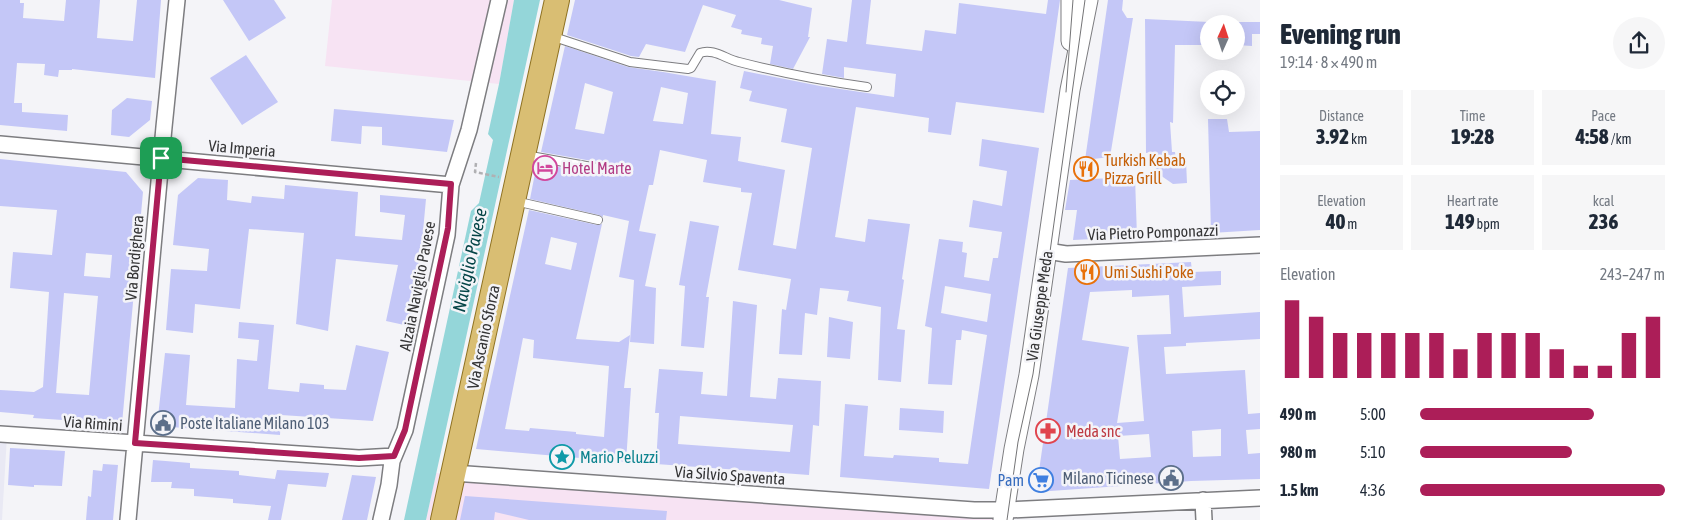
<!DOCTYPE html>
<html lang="en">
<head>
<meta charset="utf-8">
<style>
  body { margin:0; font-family:"Asap Condensed",sans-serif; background:#f6f6f7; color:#1f2937; height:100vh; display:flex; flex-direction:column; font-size:19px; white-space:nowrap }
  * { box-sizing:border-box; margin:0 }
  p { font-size:16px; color:#747a83 }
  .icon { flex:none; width:28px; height:28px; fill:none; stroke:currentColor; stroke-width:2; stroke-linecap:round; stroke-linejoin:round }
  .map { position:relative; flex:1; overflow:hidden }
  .drawer { display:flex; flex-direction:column; background:#fff; width:425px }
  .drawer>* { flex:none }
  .needle { width:32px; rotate:3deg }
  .buttons { position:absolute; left:1200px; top:15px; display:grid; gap:10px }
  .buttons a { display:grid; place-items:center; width:45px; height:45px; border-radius:50%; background:#fff; box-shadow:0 5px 20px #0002; font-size:25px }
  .pin { position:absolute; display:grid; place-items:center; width:42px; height:42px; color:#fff; margin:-21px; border-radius:10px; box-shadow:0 2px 8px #0006 }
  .round { display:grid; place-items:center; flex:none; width:52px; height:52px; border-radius:26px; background:#f6f6f7 }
  .headline { display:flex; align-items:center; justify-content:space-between; height:85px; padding:0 20px }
  h1 { font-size:28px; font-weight:800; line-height:38px }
  .stats { display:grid; grid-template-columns:repeat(3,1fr); gap:8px; height:85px; padding:5px 20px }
  .stats div { display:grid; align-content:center; border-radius:0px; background:#f6f6f7; text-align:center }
  .stats b { font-size:21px; font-weight:800 }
  .stats small { font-size:14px; font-weight:400 }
  .stats p { font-size:14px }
  .chart { height:140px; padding:10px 20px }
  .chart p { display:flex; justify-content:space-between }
  .chart svg { width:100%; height:90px; margin-top:5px; stroke:#ac1e58; stroke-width:6 }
  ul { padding:0 20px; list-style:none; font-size:16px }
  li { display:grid; grid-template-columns:80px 60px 1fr; align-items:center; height:38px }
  li i { height:12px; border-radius:6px; background:#ac1e58 }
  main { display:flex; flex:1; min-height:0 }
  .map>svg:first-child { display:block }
  .built { fill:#e9e9f4 }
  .industrial { fill:#f7e3f3 }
  .water { fill:#94d6d9 }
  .building { fill:#c4c7f7; fill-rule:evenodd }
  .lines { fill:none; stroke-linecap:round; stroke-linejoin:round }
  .service-casing { stroke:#7d7d80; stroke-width:10 }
  .minor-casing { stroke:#7d7d80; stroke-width:18 }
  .tertiary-casing { stroke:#7d7d80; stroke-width:21 }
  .primary-casing { stroke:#8f7221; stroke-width:26 }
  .path { stroke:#b0b0b3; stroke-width:2.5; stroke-dasharray:4 2.5; stroke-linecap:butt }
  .service { stroke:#fff; stroke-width:8 }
  .minor { stroke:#fff; stroke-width:15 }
  .tertiary { stroke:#fff; stroke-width:19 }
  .primary { stroke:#d9be73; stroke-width:24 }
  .tram { stroke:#747476; stroke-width:1 }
  .route-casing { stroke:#fff; stroke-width:10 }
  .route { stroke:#ac1e58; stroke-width:6 }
  .labels { text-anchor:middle; stroke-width:5; stroke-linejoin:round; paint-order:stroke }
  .street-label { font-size:16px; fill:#353536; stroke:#f4f4f8 }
  .food-label { font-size:16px; fill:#c56008; stroke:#f4f4f8; text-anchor:start }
  .hotel-label { font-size:16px; fill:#b23c85; stroke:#f4f4f8; text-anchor:start }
  .service-label { font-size:16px; fill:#4e5e75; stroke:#f4f4f8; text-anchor:start }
  .health-label { font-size:16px; fill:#be3a42; stroke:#f4f4f8; text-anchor:start }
  .culture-label { font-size:16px; fill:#0d838f; stroke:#f4f4f8; text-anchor:start }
  .shop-label { font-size:16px; fill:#366cbe; stroke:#f4f4f8; text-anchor:end }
  .water-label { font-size:18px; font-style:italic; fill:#054547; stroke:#f4f4f8 }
</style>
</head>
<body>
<main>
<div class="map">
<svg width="1260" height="520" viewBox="0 0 1260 520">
  <rect width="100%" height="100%" fill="#f4f4f8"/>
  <!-- built -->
  <path class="built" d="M0 436H7L2 520H0Z"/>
  <!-- industrial -->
  <path class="industrial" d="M332 0H514L499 84 325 66Z
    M436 473 472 477 1002 514 1001 520H426Z"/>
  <!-- water -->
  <path class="water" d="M514 0H540L426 520H404L471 211 479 203 493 140 488 134 499 84Z"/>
  <!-- building -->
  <path class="building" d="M0 0H20V3H24L23 18 64 21 66 0H100L97 38 133 41 137 0H161L155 78 72 69V70H59L58 77 44 75 45 64 17 63 14 103H22V112L68 115 67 131 0 125Z
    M223 0H274L286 18 249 41Z
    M575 0H779L812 8 808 37H810L793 69 770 64 773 46 761 44 762 38 741 34 742 30 731 27 736 15 703 5 685 52 646 44 639 57 631 56 567 35Z
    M852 0H871L866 44 922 51 925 30 956 34 959 3 1046 14 1048 0H1060L1044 113 956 102 951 135 928 132 929 118 856 107 835 237 865 242 868 219 910 224 902 279 904 280 897 329 905 330 901 382 878 380 881 307 847 301 849 291 820 288 817 315 805 313 802 355 779 354 782 309 786 310 791 279 738 270 752 193 741 192V188L703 182 707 160 660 150 653 185H649L639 231 656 234 645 286 656 288 654 344 630 342 634 280 619 277 629 221 603 215V217L599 215 530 199 537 163 613 177 616 176 619 172V169L615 165 541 152 565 46 628 67 663 72 716 81 711 134 741 137 738 161 785 170 773 245 796 249 812 148 781 142 787 109 749 101 752 91 740 88 744 71 820 86 894 97 896 74 844 67V78L822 74 827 39 847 42ZM585 83 613 92 604 134 575 129ZM661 87 688 93 683 124 653 121Z
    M1108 0H1123L1122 10 1127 18H1133L1110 157 1085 160Z
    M1145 19 1209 22V45H1175L1173 123 1170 122 1172 152H1175L1176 161H1186L1187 183 1173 184 1160 175 1156 169 1152 152 1146 153Z
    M1236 22H1260V34H1252V46L1236 45Z
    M246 55 278 102 242 125 210 78Z
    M127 98 152 101 150 120 129 137 111 135 112 110Z
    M334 109 454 120 447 152 382 145V127L362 126 361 144 331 141Z
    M1208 119H1227L1229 132 1260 131V230L1211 233Z
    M982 139 1039 148 989 489 840 477 845 404 868 406 864 456 893 458 894 455 939 458V462L968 464 987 335 962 330 961 340H956L952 385 928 384 932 328 925 326 939 239 963 242 962 252 967 253 964 277 989 281 993 258H998L1002 232 969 227 973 200 1002 206 1007 171 979 166ZM945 286 991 294 987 322 941 313Z
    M0 159 126 172 143 192 122 424 33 418 34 415 0 412V390L34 392 43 387 49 292 10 288 13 252 52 255 57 210 0 206ZM86 253 112 255 110 278 84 276ZM64 293 98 296 89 395 56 393Z
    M1135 177 1137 237 1073 240 1077 210H1065L1070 180Z
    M198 178 228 180 227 200 251 203 252 196 284 199 285 185 358 192 355 236 402 240 405 215 380 212V195L426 199 422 242 428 243 409 326 386 321 398 265 336 259 328 331 296 324 304 233 249 229 240 309 195 304 193 333 166 330 171 269 207 271 209 249 173 245 178 195Z
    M529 210 597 225 602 224 576 339 619 342 630 335 624 388H631L626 462 476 449ZM551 237 577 243 571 270 545 264ZM523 338 534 340 533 358 609 366 604 437 576 434V432L530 428 529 431 505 429Z
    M690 221 719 226 706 297H709L704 348 681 346 685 286 679 285Z
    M1191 262 1192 272 1221 271V285L1182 287 1184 317 1260 312V339L1186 343V346L1164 347 1166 374 1245 370 1248 414 1260 413V429L1246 430 1248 454 1260 453V479L1191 481 1036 492 1068 268ZM1132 290V297L1169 295 1171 334 1137 335 1144 421 1117 423 1129 347 1082 340 1090 292ZM1221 429V456L1193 457 1192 431ZM1149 434 1151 457 1120 459 1118 436Z
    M733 301 757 305 750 397 776 399 778 378 821 381 819 426 813 425 809 475 656 464 659 413H655L659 369 703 372 701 394 727 396ZM680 416 793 425 790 452 678 444Z
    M829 317 853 322 850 359 827 357Z
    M239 322 274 325 268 389 299 392 300 383 324 385V389L346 390 356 345 389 352 373 421 281 415 280 435 157 426 165 353 190 355 186 405 235 408 237 359 257 361 259 340 238 338Z
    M900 408 944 411 943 433 899 430Z
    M10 448 65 451 62 486 34 485V487L8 485Z
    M153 460 190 463V468L239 471V475L275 479 277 470 329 473 326 487 288 484 281 520H268L271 506 233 503V499L194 496V489L171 488 172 482H151Z
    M103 464 118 465 113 520H86L88 496 91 497 93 470 102 471Z
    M352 475 376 477 367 520H342Z
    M465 496 667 511 666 520H529L495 512 494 520H460Z"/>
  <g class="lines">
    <defs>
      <path id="service" d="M551 36 630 62 688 69 691 68 700 53C713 48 726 59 739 62 782 73 824 81 867 87
        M525 155 614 171
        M515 201 598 220"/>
      <path id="minor" d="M0 144 451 185
        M1047 251 1066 254 1260 245
        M0 434 359 458 394 456
        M453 473 974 510H1008L1260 498
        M1203 500 1204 520
        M128 520 164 127 177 0
        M381 520 389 485 392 461 405 430 447 235 451 185 469 130 499 0"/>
      <path id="tertiary" d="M1071 41V0
        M1003 520 1014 449 1029 375 1070 90 1088 0"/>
      <path id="primary" d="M443 520 557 0"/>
    </defs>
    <!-- service casing -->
    <use href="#service" class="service-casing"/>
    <!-- minor casing -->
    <use href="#minor" class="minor-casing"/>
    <!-- tertiary casing -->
    <use href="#tertiary" class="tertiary-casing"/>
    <!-- primary casing -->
    <use href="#primary" class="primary-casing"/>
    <!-- path -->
    <path class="path" d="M476 163 475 172 499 177"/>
    <!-- service -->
    <use href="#service" class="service"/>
    <!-- minor -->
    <use href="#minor" class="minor"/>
    <!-- tertiary -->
    <use href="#tertiary" class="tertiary"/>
    <!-- primary -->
    <use href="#primary" class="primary"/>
    <!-- tram -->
    <path class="tram" d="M1066 92 1073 0
      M1007 520 1018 442 1033 374 1085 0"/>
  </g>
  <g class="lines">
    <defs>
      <path id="route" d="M161 158 451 184 448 228 405 430 394 456 359 458 135 443Z"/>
    </defs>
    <!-- route casing -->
    <use href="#route" class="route-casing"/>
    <!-- route -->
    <use href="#route" class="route"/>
  </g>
  <!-- icons -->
  <defs>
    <symbol id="hotel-ring" viewBox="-11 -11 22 22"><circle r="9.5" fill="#f4f4f8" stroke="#d1479c" stroke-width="1.5"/><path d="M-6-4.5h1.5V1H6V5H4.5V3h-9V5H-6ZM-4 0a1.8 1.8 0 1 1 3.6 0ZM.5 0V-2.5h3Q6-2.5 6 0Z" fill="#d1479c"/></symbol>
    <symbol id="restaurant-ring" viewBox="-11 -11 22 22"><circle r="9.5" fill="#f4f4f8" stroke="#e8710a" stroke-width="1.5"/><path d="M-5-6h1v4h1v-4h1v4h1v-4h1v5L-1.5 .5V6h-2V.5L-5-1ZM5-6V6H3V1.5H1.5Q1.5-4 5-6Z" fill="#e8710a"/></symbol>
    <symbol id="civic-ring" viewBox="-11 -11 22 22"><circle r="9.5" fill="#f4f4f8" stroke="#5c6f8a" stroke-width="1.5"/><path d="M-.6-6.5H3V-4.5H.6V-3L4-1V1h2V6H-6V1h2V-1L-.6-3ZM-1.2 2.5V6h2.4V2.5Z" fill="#5c6f8a"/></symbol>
    <symbol id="pharmacy-ring" viewBox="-11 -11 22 22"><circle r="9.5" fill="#f4f4f8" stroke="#e0444e" stroke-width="1.5"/><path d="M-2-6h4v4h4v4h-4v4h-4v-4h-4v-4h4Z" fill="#e0444e"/></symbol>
    <symbol id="sight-ring" viewBox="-11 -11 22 22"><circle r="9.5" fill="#f4f4f8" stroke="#0f9aa8" stroke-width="1.5"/><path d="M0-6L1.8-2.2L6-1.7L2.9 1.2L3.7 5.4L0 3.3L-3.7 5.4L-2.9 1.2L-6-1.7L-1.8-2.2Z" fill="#0f9aa8"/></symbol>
    <symbol id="supermarket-ring" viewBox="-11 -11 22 22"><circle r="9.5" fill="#f4f4f8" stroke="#3f7fe0" stroke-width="1.5"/><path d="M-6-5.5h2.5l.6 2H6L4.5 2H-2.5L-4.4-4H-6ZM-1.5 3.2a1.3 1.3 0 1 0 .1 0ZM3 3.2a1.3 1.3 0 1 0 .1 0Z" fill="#3f7fe0"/></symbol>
  </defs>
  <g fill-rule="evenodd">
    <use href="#hotel-ring" x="531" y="154" width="28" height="28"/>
    <use href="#restaurant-ring" x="1072" y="155" width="28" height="28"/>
    <use href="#restaurant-ring" x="1073" y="258" width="28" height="28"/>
    <use href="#civic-ring" x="149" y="409" width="28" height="28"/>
    <use href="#pharmacy-ring" x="1034" y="417" width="28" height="28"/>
    <use href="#sight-ring" x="548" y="443" width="28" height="28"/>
    <use href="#civic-ring" x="1157" y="464" width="28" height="28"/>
    <use href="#supermarket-ring" x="1027" y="466" width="28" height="28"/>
  </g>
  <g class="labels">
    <!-- street labels -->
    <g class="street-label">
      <text transform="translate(242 148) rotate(5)" y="6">Via Imperia</text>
      <text transform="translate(1153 232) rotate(-2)" y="6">Via Pietro Pomponazzi</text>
      <text transform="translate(134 258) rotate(-85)" y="6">Via Bordighera</text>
      <text transform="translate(417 286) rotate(-79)" y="6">Alzaia Naviglio Pavese</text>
      <text transform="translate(1039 306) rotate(-82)" y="6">Via Giuseppe Meda</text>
      <text transform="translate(483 337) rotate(-78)" y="6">Via Ascanio Sforza</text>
      <text transform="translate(93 423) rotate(4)" y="6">Via Rimini</text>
      <text transform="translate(730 475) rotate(4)" y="6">Via Silvio Spaventa</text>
    </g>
    <!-- food labels -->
    <g class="food-label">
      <text x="1104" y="166">Turkish Kebab<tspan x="1104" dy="18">Pizza Grill</tspan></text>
      <text x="1104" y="278">Umi Sushi Poke</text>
    </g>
    <!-- hotel labels -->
    <g class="hotel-label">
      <text x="562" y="174">Hotel Marte</text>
    </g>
    <!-- service labels -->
    <g class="service-label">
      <text x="180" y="429">Poste Italiane Milano 103</text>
      <text x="1154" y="484" text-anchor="end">Milano Ticinese</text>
    </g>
    <!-- health labels -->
    <g class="health-label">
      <text x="1066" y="437">Meda snc</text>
    </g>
    <!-- culture labels -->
    <g class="culture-label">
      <text x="580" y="463">Mario Peluzzi</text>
    </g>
    <!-- shop labels -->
    <g class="shop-label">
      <text x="1024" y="486">Pam</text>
    </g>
    <!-- water labels -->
    <g class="water-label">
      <text transform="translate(470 260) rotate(-78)" y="6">Naviglio Pavese</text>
    </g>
  </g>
</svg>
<div class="buttons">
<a><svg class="needle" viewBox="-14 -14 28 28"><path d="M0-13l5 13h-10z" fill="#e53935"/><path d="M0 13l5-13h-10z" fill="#747a83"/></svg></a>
<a><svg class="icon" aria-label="locate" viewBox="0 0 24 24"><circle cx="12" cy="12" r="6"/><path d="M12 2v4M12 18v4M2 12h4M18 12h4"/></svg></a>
</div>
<div class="pin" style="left:161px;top:158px;background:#1e9e55"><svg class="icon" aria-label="arrive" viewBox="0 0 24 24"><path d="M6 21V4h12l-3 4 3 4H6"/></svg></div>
</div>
<section class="drawer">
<div class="headline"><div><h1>Evening run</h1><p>19:14 · 8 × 490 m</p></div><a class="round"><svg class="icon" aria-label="share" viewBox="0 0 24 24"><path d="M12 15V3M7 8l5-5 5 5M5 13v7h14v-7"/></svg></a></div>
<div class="stats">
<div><p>Distance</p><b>3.92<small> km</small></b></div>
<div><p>Time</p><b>19:28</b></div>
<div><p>Pace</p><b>4:58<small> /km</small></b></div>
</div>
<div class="stats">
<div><p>Elevation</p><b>40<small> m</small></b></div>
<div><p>Heart rate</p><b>149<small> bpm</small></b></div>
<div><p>kcal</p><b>236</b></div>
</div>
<div class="chart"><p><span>Elevation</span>243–247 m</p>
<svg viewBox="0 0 160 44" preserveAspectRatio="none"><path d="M5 44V6M15 44V14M25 44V22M35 44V22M45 44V22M55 44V22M65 44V22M75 44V30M85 44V22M95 44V22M105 44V22M115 44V30M125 44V38M135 44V38M145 44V22M155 44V14"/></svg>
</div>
<ul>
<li><b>490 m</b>5:00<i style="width:71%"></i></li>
<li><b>980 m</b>5:10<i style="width:62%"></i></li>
<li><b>1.5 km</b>4:36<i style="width:100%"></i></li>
</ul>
</section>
</main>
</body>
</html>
